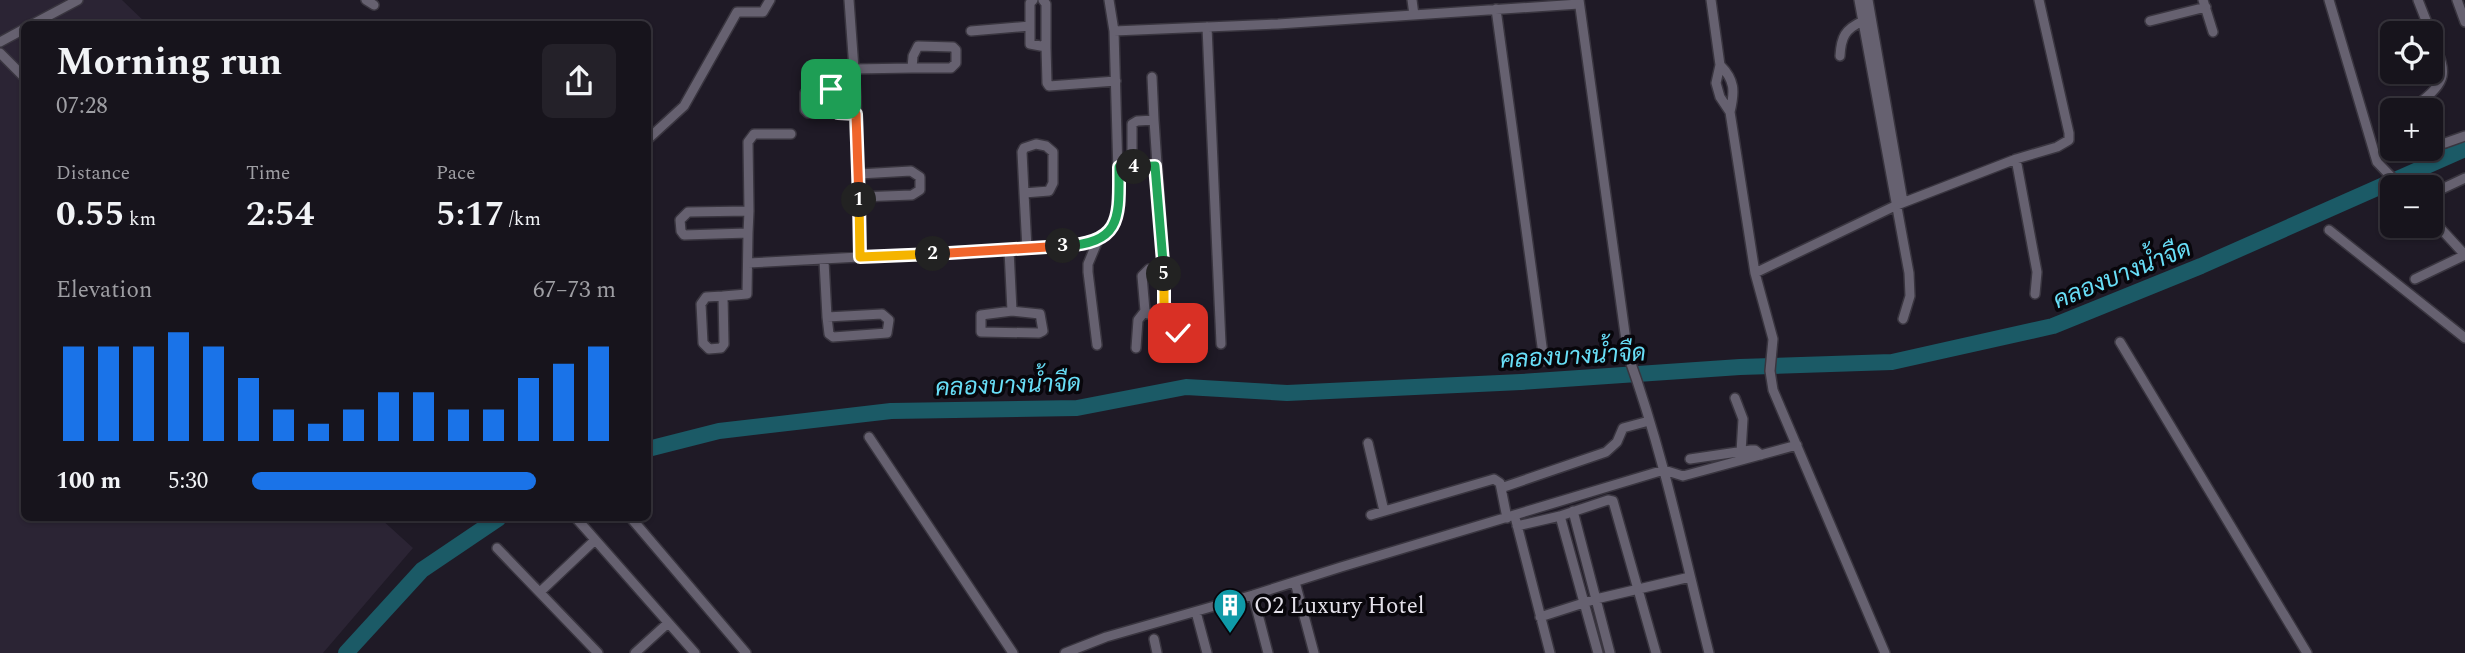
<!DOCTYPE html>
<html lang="en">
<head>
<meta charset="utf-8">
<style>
  body { margin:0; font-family:Spectral,Sarabun,serif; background:#242129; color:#f1f3f6; height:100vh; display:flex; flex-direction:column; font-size:26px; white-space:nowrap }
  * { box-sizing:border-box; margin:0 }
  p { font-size:23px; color:#9e9ea3 }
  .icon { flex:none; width:38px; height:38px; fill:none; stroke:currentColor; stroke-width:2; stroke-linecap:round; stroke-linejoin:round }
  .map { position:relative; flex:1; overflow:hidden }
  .drawer { position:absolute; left:21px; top:21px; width:630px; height:500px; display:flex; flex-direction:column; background:#17141c; border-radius:10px; box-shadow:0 2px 5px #0004,0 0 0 2px #36333b }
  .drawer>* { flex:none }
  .tools { position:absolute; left:2380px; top:21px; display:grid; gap:14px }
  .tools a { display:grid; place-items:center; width:63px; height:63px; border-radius:10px; background:#17141c; box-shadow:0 2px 5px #0004,0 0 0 2px #36333b; font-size:35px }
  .pin { position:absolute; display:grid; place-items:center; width:60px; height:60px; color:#fff; margin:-30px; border-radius:14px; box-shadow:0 4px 10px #0006 }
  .km { position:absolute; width:35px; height:35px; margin:-18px; border-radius:50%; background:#222; color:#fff; font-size:19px; line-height:35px; text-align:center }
  .round { display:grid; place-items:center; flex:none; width:74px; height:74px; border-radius:10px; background:#242129 }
  .head { display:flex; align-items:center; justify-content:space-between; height:119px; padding:0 35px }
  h1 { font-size:38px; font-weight:700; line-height:52px }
  .figures { display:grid; grid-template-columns:repeat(3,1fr); gap:10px; height:119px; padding:7px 35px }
  .figures div { display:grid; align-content:center }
  .figures b { font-size:35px; font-weight:700 }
  .figures small { font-size:19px; font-weight:400 }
  .figures p { font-size:19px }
  .chart { height:196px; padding:14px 35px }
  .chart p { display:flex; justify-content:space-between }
  .chart svg { width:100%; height:126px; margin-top:7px; stroke:#1a73e8; stroke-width:6 }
  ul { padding:0 35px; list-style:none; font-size:23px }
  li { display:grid; grid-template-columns:112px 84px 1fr; align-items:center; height:52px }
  li i { height:18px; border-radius:9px; background:#1a73e8 }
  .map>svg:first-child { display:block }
  .industrial { fill:#2b2434 }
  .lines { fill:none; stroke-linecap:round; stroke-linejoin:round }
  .river { stroke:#1b5a66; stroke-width:16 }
  .minor-casing { stroke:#39353f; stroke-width:12 }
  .minor { stroke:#666170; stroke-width:9 }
  .split-1-casing { stroke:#fff; stroke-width:14 }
  .split-2-casing { stroke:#fff; stroke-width:14 }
  .split-3-casing { stroke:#fff; stroke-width:14 }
  .split-4-casing { stroke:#fff; stroke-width:14 }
  .split-5-casing { stroke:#fff; stroke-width:14 }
  .split-6-casing { stroke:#fff; stroke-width:14 }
  .split-1 { stroke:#f0652b; stroke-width:9 }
  .split-2 { stroke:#f5b400; stroke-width:9 }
  .split-3 { stroke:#f0652b; stroke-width:9 }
  .split-4 { stroke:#22a559; stroke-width:9 }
  .split-5 { stroke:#22a559; stroke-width:9 }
  .split-6 { stroke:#f5b400; stroke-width:9 }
  .labels { text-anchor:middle; stroke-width:7; stroke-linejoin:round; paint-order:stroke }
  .poi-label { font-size:23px; fill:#e4e1ea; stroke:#08060b; text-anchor:start }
  .water-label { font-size:24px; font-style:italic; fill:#68def7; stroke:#08060b }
</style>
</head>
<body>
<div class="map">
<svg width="2465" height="653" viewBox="0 0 2465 653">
  <rect width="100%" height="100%" fill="#1f1a26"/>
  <!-- industrial -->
  <path class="industrial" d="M0 0H122L147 24H24V518H380L413 548 323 653H0Z"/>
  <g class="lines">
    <!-- river -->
    <path class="river" d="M648 449 719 431 891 411 1077 408 1186 387 1287 393 1521 382 1740 367 1892 362 2053 326 2201 266 2465 149
      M346 653 422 570 499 518"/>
    <defs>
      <path id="minor" d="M366 0 374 5
        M849 0 856 97 860 257
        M1033 0 1030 3V44L1046 47V4L1043 0
        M1412 0 1414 15
        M1579 0 1628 355C1663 452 1684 553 1709 653
        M1711 0 1720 65 1716 83 1720 97 1730 112
        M1859 0 1909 273 1910 296 1903 319
        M1868 0 1903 202
        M2203 0 2213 32
        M2329 0 2377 162 2401 187
        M2418 0 2431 33
        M2457 0 2465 22
        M1496 9 1544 361
        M2150 21 2206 7
        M33 24 78 0
        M1207 27 1221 344
        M971 31 1030 26
        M1114 31 1278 24 1579 4
        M0 42 24 29
        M918 46 953 47 956 50V63L951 68H912L913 56Z
        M1046 47 1047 83 1049 86 1116 81
        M0 53 24 77
        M1840 56C1841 37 1845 29 1863 21
        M1720 65C1735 80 1735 91 1730 112L1755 273 1773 339 1770 371 1773 390 1885 653
        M854 69 912 68
        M1152 77 1154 120
        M824 88 834 91 837 95 838 113H808L805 110V93L807 90Z
        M2418 104C2453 78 2444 70 2431 34
        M648 139 684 106 737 12H763L770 0
        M2445 143 2465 136
        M1036 144 1046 146 1053 152V183L1049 191 1024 193 1022 152 1024 148Z
        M2016 159 2037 272 2035 294
        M1129 167 1155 166
        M1132 167V124L1137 121 1154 120 1164 269
        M859 174 911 171 920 177V190L912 195 859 197
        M1024 193 1027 249
        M2431 194 2465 178
        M749 211 748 233 684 235 681 231 680 220 688 212Z
        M749 211 748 142 754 134H791
        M2431 218 2465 255
        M2329 230 2465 338
        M1009 250 1012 311 981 315V332L1039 333 1043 331 1040 314 1012 311
        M824 261 827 317
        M748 263 1085 245C1104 240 1113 228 1119 209L1114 31 1109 0
        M1755 273 1897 205 2016 159 2057 147 2069 140V133L2039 0
        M2415 279 2465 255
        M723 296 724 344 721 348 709 349 703 343 701 304 706 297Z
        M723 296 747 294 748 233
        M1164 305 1176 321 1178 333
        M882 314 889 320 887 333 833 337 829 334 827 317Z
        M2120 342 2307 653
        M1097 345 1088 272V264L1098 240
        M1136 348 1138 320 1145 311 1142 276 1149 269H1164L1163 311 1160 314H1148L1145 311
        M1735 398 1743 419 1741 452
        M869 437 1013 653
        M1368 443 1384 511
        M1690 459 1751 450H1755L1761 455
        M1501 488 1606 452 1617 442 1623 428 1649 421
        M1573 511 1610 653
        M1371 515 1494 479 1500 483 1507 518
        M1560 516 1598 653
        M576 518 695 653
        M631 518 746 653
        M1516 521 1550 653
        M1517 526 1560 516 1608 500 1613 501 1656 653
        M497 548 598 653
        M1295 582 1314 653
        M540 592 595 540
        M1253 595 1268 653
        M1196 612 1207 653
        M1540 617 1596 599 1690 577
        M1154 639 1157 653
        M635 653 668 623
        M1065 653 1106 637 1253 595 1341 567 1664 470 1683 476 1797 445"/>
    </defs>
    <!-- minor casing -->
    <use href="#minor" class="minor-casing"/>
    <!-- minor -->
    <use href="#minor" class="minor"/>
  </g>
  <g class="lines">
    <defs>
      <path id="split-1" d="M831 89 837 95 838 113 856 114 859 200"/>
      <path id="split-2" d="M859 200 860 257 933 254"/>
      <path id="split-3" d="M933 254 1063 246"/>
      <path id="split-4" d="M1063 246C1123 243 1119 217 1119 167H1134"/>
      <path id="split-5" d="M1134 167 1155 166 1164 274"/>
      <path id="split-6" d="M1164 274V305L1176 321 1178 333"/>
    </defs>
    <!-- split-1 casing -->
    <use href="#split-1" class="split-1-casing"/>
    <!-- split-2 casing -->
    <use href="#split-2" class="split-2-casing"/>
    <!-- split-3 casing -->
    <use href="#split-3" class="split-3-casing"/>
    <!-- split-4 casing -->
    <use href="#split-4" class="split-4-casing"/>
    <!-- split-5 casing -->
    <use href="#split-5" class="split-5-casing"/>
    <!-- split-6 casing -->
    <use href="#split-6" class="split-6-casing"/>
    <!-- split-1 -->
    <use href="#split-1" class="split-1"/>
    <!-- split-2 -->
    <use href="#split-2" class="split-2"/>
    <!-- split-3 -->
    <use href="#split-3" class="split-3"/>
    <!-- split-4 -->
    <use href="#split-4" class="split-4"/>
    <!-- split-5 -->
    <use href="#split-5" class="split-5"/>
    <!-- split-6 -->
    <use href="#split-6" class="split-6"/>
  </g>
  <!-- icons -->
  <defs>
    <symbol id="building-pin" viewBox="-11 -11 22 30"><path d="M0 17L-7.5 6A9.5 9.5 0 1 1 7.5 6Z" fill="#0f9aa8" stroke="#08060b"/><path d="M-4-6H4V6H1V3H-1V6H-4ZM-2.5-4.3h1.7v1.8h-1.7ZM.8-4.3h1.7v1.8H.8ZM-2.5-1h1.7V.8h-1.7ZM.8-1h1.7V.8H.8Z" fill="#fff"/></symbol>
  </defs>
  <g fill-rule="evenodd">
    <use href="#building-pin" x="1211" y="586" width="38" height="52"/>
  </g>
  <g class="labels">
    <!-- poi labels -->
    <g class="poi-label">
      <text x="1254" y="613">O2 Luxury Hotel</text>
    </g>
    <!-- water labels -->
    <g class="water-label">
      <text transform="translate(2122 274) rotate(-22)" y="8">คลองบางน้ำจืด</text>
      <text transform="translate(1573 356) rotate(-3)" y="8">คลองบางน้ำจืด</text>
      <text transform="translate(1008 385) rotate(-2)" y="8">คลองบางน้ำจืด</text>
    </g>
  </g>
</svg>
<div class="tools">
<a><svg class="icon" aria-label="locate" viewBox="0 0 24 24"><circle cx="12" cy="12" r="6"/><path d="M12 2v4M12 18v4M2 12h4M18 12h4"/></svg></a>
<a>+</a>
<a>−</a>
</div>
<div class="pin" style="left:831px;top:89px;background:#1e9e55"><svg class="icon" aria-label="arrive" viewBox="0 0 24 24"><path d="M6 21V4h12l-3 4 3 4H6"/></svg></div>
<div class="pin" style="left:1178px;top:333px;background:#d93025"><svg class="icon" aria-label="check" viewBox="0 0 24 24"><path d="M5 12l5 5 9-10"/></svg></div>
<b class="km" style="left:859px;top:200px">1</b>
<b class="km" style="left:933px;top:254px">2</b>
<b class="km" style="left:1063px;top:246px">3</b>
<b class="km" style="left:1134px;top:167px">4</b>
<b class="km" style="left:1164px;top:274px">5</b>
<section class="drawer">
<div class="head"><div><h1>Morning run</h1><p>07:28</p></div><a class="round"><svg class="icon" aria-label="share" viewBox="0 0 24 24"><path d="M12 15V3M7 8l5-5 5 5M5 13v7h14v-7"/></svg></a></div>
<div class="figures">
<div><p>Distance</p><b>0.55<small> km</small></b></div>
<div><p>Time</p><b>2:54</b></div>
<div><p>Pace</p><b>5:17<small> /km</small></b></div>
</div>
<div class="chart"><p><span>Elevation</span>67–73 m</p>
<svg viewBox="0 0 160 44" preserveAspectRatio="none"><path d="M5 44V11M15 44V11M25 44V11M35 44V6M45 44V11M55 44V22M65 44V33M75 44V38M85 44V33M95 44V27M105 44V27M115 44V33M125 44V33M135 44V22M145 44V17M155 44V11"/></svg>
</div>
<ul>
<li><b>100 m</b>5:30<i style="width:78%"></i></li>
</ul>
</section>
</div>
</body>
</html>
